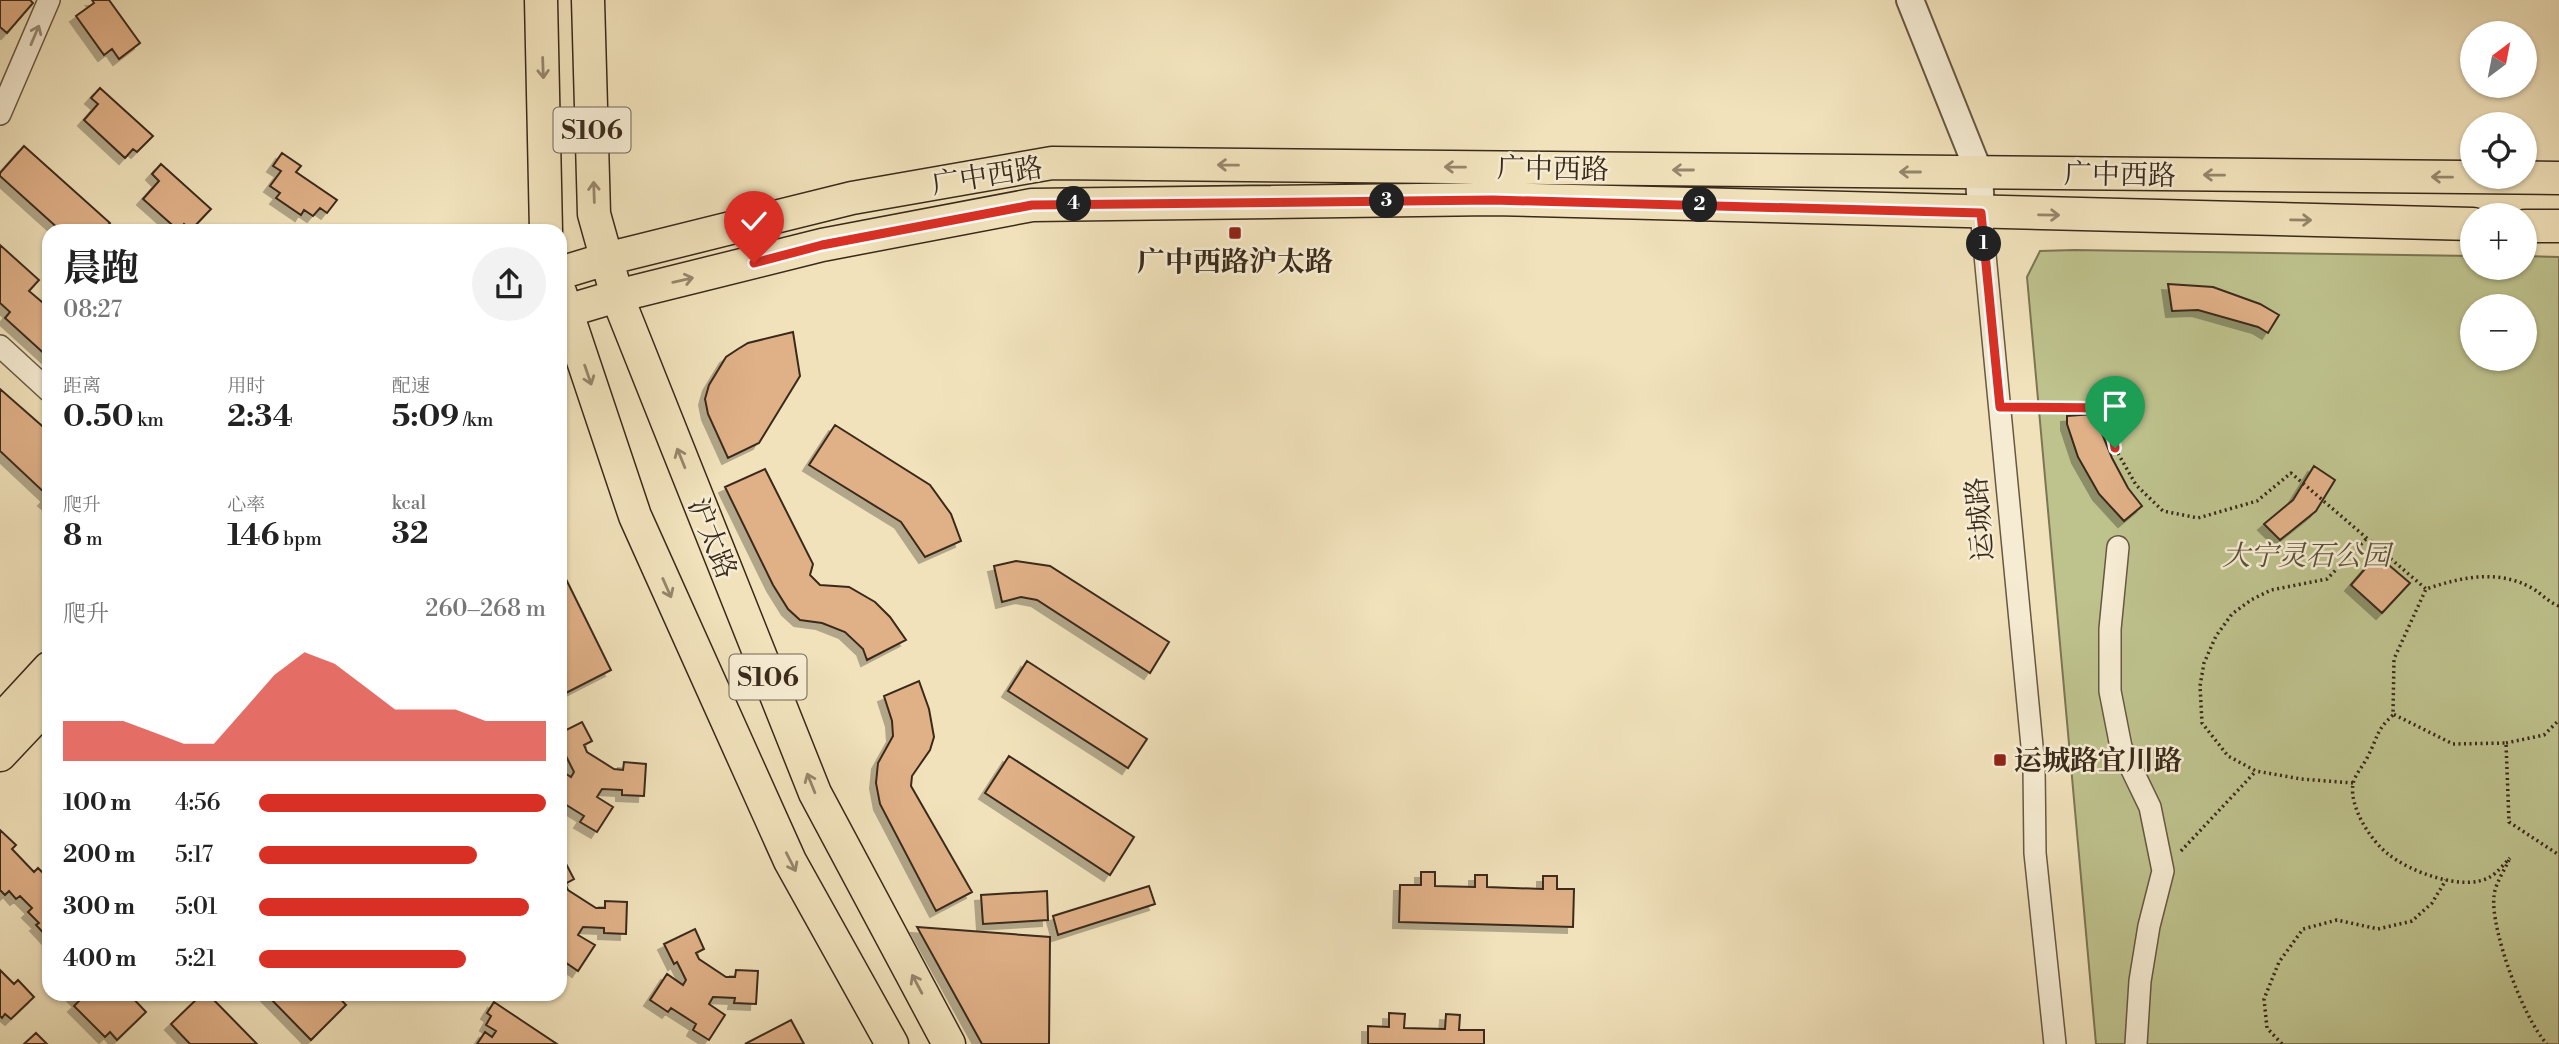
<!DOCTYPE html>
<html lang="zh">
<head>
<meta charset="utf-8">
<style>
  body { margin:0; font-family:"Libre Bodoni","Noto Serif SC",serif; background:#f2f2f2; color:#222; height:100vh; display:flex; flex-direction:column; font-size:26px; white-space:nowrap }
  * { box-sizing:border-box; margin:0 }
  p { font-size:23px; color:#767676 }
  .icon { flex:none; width:38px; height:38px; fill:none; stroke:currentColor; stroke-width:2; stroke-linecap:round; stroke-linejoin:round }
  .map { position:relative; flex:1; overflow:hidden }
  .sheet { position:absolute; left:42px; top:224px; width:525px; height:777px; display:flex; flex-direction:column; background:#fff; border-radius:21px; box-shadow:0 2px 5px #0004 }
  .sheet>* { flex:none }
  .needle { width:46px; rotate:32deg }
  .controls { position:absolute; left:2460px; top:21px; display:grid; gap:14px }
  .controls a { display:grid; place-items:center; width:77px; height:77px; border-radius:50%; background:#fff; box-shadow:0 2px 5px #0004; font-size:35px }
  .pin { position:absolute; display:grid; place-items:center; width:60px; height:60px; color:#fff; margin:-72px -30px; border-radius:50% 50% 50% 0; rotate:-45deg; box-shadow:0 0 7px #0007 }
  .pin .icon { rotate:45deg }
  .km { position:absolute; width:35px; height:35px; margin:-18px; border-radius:50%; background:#222; color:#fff; font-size:19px; line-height:35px; text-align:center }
  .round { display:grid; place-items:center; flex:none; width:74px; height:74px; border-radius:37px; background:#f2f2f2 }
  .headline { display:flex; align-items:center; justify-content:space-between; height:119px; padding:0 21px }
  h1 { font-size:38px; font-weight:700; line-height:52px }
  .stats { display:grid; grid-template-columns:repeat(3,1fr); gap:10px; height:119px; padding:7px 21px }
  .stats div { display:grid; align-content:center }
  .stats b { font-size:30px; font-weight:700 }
  .stats small { font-size:19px; font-weight:400 }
  .stats p { font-size:19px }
  .chart { height:196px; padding:14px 21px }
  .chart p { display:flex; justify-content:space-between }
  .chart svg { width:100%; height:126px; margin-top:7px; fill:#d93025; opacity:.7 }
  ul { padding:0 21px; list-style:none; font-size:23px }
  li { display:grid; grid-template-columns:112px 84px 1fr; align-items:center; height:52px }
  li i { height:18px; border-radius:9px; background:#d93025 }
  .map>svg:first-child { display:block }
  .green { fill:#bec28d; stroke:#7c7654; stroke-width:2; fill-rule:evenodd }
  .building { fill:#e0b087; stroke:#3a2a1b; stroke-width:2; filter:url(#shadow) }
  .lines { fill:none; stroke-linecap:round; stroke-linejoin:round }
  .minor-casing { stroke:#685843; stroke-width:24 }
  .tertiary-casing { stroke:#685843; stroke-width:30 }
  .primary-casing { stroke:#3a2a1b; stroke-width:35 }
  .path { stroke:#3a2a1b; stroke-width:3.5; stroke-dasharray:2 3.5; stroke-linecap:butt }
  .minor { stroke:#f6ecd3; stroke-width:21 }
  .tertiary { stroke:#f6ecd3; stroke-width:26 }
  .primary { stroke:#f1e2bb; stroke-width:32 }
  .oneway { stroke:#988b77 }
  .oneway2 { stroke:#96866b }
  .route-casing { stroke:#fff; stroke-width:14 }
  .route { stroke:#d93025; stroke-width:9 }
  .poi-dot { fill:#8f2418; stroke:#f6ecd3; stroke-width:2.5 }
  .labels { text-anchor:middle; stroke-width:5; stroke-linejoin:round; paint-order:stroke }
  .shield { fill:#f6ecd3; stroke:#726452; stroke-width:2 }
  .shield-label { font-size:26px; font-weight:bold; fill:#3a2a1b }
  .street-label { font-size:28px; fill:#3a2a1b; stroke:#f6ecd3 }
  .poi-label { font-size:28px; font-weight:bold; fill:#3a2a1b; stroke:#f6ecd3 }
  .park-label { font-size:28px; font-style:italic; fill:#5b5038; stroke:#f6ecd3 }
</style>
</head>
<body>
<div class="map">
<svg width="2559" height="1044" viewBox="0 0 2559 1044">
  <defs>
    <filter id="shadow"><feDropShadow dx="-6" dy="6" stdDeviation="0" flood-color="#0004"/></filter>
  </defs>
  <rect width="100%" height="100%" fill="#f1e2bb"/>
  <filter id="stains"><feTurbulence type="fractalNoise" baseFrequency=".00286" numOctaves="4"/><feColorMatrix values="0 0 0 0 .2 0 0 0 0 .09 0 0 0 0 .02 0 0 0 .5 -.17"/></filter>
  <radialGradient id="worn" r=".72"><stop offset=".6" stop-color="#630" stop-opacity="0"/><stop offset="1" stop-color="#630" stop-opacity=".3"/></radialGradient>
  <!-- green -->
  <path class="green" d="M2074 250 2473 256V268H2525V256L2559 257V1044H2096L2027 277 2040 251ZM2473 306H2525V359H2473Z"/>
  <!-- building -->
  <path class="building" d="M0 0H30L33 3 7 33 0 27Z
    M92 0H109L140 43 119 59 112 49 104 55 76 16 94 3Z
    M100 88 153 136 137 152 133 149 125 158 84 120 98 104 91 98Z
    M24 146 110 223 103 231H61L0 176V173Z
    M282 153 301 166 296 172 337 200 327 213 320 208 313 216 304 210 301 215 276 198 280 193 270 186 281 171 273 166Z
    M161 164 211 209 191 230 184 224 179 231 143 199 159 181 152 174Z
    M0 245 39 280 29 291 49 308V358L5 318 10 312 0 303Z
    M2168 284 2213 287 2260 304 2279 315 2268 333 2258 327 2198 310 2172 311Z
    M793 332 800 376 759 443 728 458 708 414 705 399 709 385 726 357 738 349 748 343Z
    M0 389 49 432V504L44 500 48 496 0 451Z
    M2094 414 2112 458 2128 488 2142 506 2124 521 2099 494 2078 457 2067 424V416Z
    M835 425 930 485 951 514 961 541 925 557 901 522 809 465Z
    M2314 466 2335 480 2316 511 2280 540 2264 524 2293 500Z
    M765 469 813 564 810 575 820 585 849 587 875 602 890 617 906 640 867 660 863 649 845 632 822 623 800 620 788 609 773 585 725 487Z
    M2377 555 2410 583 2382 613 2351 585Z
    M1016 561 1050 566 1169 642 1150 673 1037 600 1021 597 1002 602 994 566Z
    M560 567 611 670 560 696Z
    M1027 661 1147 739 1128 768 1008 691Z
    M919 681 929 709 934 737 930 750 912 776 911 786 972 892 936 911 880 804 876 783 878 763 893 736 892 721 884 696Z
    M582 722 592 741 584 745 587 752 614 769 623 770 624 762 646 764 644 796 622 795V790L602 789 597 797 613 807 597 832 580 822 584 816 560 801V770L571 777 574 772 565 754 562 756 560 752V733Z
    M1009 756 1134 837 1110 875 985 793Z
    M0 830 16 845 12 849 34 872 38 868 49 879V939L36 925 39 923 28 912 32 908 20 896 16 899 9 891 5 895 0 890Z
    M564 860 574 879 565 884 568 890 596 908H605V901L627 902 626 934 604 933V928L583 927 578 935 595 945 578 971 562 960 565 955 560 951V862Z
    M1421 872H1435V886L1475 887V875H1487V887L1543 889V876H1557V889H1574L1573 927 1399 922 1400 885H1421Z
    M1149 886 1155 904 1058 935 1053 916Z
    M1047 891 1048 920 983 924 981 895Z
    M917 927 1050 937 1049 1044H982Z
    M695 929 704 949 696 953 699 959 726 977H735L736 970 758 971 756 1004 734 1003 735 998 713 997 709 1004 725 1015 709 1040 693 1030 696 1024 671 1008 668 1012 650 1000 667 974 683 985 686 980 677 962 674 964 664 944Z
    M0 970 14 984 18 980 34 997 11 1019 5 1014 2 1018 0 1016Z
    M72 994H129L146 1012 117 1040 110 1032 105 1037 74 1006 79 1001Z
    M202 994H208L257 1044H190L171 1024Z
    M266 994H336L346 1005 311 1040Z
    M494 1002 557 1044H477L485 1032 492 1037 496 1031 486 1025 491 1016 487 1013Z
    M1389 1013 1405 1014 1404 1028 1445 1029 1446 1014 1460 1015 1459 1030H1484V1044H1368V1026L1389 1027Z
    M791 1020 804 1044H745Z
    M36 1033 47 1044H24Z"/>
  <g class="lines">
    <defs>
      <path id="minor" d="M0 114 49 0
        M1981 213 2034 767 2035 853 2055 1044
        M0 346 49 391
        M2118 547 2110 629V691L2121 747 2150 807 2163 871 2149 926 2140 981 2136 1044"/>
      <path id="tertiary" d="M1910 0 1979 172 1981 213"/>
      <path id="primary" d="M541 0 546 231
        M588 0 594 214 617 296 815 793 949 1044
        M2525 226H2559
        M560 273 606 259 852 198 1052 163 2559 178
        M560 292 635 516 790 861 892 1044
        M560 313 617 296 822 245 1032 205 1493 199 2473 224
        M0 721 49 668
        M0 755 49 703"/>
    </defs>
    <!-- minor casing -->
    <use href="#minor" class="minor-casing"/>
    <!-- tertiary casing -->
    <use href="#tertiary" class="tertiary-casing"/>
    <!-- primary casing -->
    <use href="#primary" class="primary-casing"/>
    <!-- path -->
    <path class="path" d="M2018 407 2109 408 2115 448 2136 485 2163 511 2198 518 2257 501 2291 473 2426 589
      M2559 606C2548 602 2542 594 2532 588 2497 569 2462 577 2426 589L2394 659 2393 714 2453 744 2506 743 2509 822 2559 855
      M2393 715C2375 732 2379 735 2368 756 2364 765 2355 774 2353 784 2349 807 2371 841 2388 854 2410 872 2464 892 2490 877 2497 873 2504 864 2510 858
      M2506 743 2544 735 2559 720
      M2353 783 2301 779 2256 771 2228 756 2202 723 2200 686 2204 663 2216 636 2232 614 2251 600 2271 590 2327 579 2367 538
      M2181 851 2256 771
      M2509 860C2504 871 2495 884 2494 896 2490 929 2524 1020 2547 1044
      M2282 1044 2267 1028 2264 999 2279 962 2303 929 2337 920 2378 929 2412 921 2432 903 2446 880"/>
    <!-- minor -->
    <use href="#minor" class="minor"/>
    <!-- tertiary -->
    <use href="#tertiary" class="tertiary"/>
    <!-- primary -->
    <use href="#primary" class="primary"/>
  </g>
  <!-- one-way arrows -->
  <defs><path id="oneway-shaft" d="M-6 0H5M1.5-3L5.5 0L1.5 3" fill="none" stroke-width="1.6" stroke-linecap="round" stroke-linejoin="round" transform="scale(1.75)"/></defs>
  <use class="oneway" href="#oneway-shaft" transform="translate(35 35) rotate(-67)"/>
  <g class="oneway2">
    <use href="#oneway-shaft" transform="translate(543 68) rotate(88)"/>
    <use href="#oneway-shaft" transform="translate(1228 165) rotate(-179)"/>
    <use href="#oneway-shaft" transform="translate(1455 167) rotate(-179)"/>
    <use href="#oneway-shaft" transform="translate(1683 170) rotate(-180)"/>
    <use href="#oneway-shaft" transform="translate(1910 172) rotate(-180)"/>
    <use href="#oneway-shaft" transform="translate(2214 175) rotate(-179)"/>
    <use href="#oneway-shaft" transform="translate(2442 177) rotate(-179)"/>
    <use href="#oneway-shaft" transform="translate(594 192) rotate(-92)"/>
    <use href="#oneway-shaft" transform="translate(2049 215) rotate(1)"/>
    <use href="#oneway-shaft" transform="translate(2301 220) rotate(1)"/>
    <use href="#oneway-shaft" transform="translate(683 280) rotate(-13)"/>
    <use href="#oneway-shaft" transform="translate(588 375) rotate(71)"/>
    <use href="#oneway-shaft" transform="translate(681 458) rotate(-112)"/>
    <use href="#oneway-shaft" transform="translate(667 588) rotate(66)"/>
    <use href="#oneway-shaft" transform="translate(811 783) rotate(-112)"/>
    <use href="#oneway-shaft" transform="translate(791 862) rotate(63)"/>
    <use href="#oneway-shaft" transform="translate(917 984) rotate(-118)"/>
  </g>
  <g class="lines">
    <defs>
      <path id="route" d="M754 263 822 245 1032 205 1493 200 1981 213 2000 407 2109 408 2115 448"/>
    </defs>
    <!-- route casing -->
    <use href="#route" class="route-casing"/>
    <!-- route -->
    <use href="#route" class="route"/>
  </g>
  <!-- markers -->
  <g class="poi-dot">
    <rect x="1228" y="226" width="14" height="14" rx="3.5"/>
    <rect x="1993" y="753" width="14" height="14" rx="3.5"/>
  </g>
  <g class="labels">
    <!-- shield labels -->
    <g class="shield">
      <rect x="553.5" y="107.5" width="77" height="45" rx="5"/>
      <rect x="729.5" y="654.5" width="77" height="45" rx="5"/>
    </g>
    <g class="shield-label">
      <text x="592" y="139">S106</text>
      <text x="768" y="686">S106</text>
    </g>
    <!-- street labels -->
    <g class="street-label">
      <text transform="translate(1553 168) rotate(1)" y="10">广中西路</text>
      <text transform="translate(2120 174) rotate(1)" y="10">广中西路</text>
      <text transform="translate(987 175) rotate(-9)" y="10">广中西路</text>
      <text transform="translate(1979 519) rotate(-95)" y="10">运城路</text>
      <text transform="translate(713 538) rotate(68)" y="10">沪太路</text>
    </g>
    <!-- poi labels -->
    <g class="poi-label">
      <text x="1235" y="271">广中西路沪太路</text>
      <text x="2014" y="770" text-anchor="start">运城路宜川路</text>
    </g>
    <!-- park labels -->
    <g class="park-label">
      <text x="2306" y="565">大宁灵石公园</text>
    </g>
  </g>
  <rect width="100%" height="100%" filter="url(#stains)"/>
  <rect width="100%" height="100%" fill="url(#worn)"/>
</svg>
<div class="controls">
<a><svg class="needle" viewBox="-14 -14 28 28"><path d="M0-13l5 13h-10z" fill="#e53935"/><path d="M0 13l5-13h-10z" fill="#767676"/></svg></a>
<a><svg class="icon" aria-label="locate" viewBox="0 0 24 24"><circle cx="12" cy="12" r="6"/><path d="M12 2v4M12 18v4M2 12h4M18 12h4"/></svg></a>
<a>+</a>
<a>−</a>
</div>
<div class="pin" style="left:2115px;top:448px;background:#1e9e55"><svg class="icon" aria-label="arrive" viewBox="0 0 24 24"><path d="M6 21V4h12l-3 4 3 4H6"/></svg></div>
<div class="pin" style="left:754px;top:263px;background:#d93025"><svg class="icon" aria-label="check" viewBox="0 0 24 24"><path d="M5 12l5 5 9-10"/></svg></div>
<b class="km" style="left:1984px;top:244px">1</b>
<b class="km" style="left:1700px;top:205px">2</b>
<b class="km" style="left:1387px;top:201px">3</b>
<b class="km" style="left:1074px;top:204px">4</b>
<section class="sheet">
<div class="headline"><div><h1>晨跑</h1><p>08:27</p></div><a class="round"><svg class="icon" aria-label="share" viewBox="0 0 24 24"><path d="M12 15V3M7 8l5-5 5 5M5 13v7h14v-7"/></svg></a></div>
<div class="stats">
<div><p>距离</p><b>0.50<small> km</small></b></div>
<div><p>用时</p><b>2:34</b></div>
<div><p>配速</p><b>5:09<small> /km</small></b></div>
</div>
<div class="stats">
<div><p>爬升</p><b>8<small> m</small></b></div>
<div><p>心率</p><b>146<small> bpm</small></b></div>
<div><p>kcal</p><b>32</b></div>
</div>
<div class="chart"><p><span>爬升</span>260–268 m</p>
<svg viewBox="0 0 160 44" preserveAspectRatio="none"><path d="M0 44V30L10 30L20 30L30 34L40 38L50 38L60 26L70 14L80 6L90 10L100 18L110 26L120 26L130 26L140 30L150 30L160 30V44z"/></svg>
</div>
<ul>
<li><b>100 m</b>4:56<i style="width:100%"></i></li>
<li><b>200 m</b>5:17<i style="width:76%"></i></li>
<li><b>300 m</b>5:01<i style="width:94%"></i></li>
<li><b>400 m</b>5:21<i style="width:72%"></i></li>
</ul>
</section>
</div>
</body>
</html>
